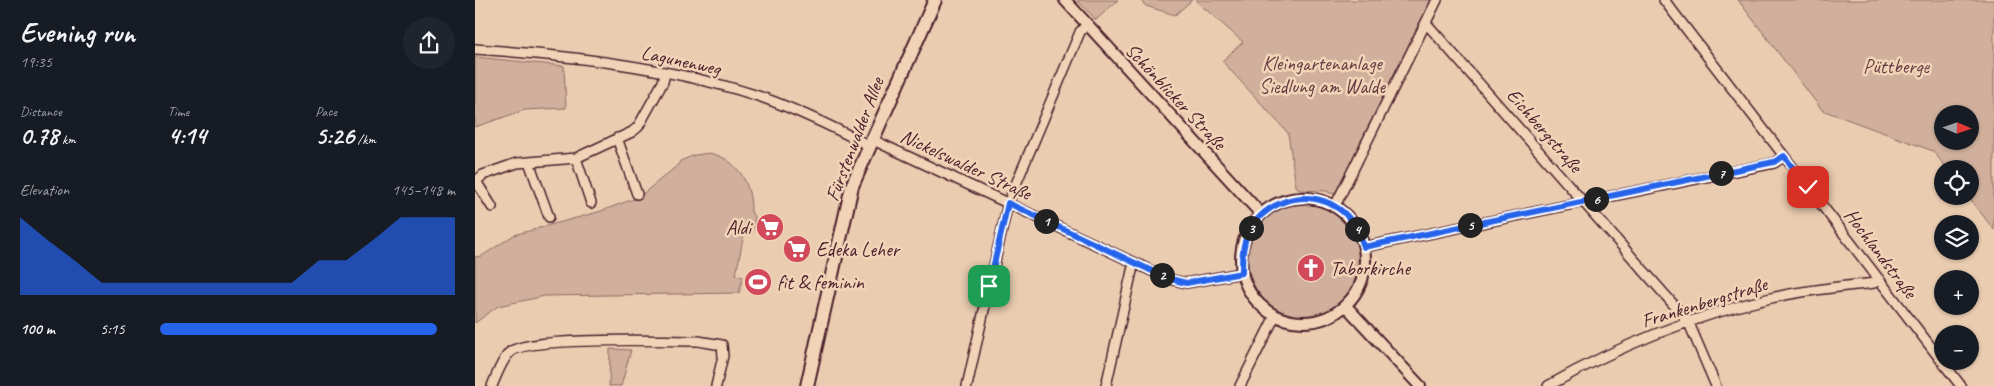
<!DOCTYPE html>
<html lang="en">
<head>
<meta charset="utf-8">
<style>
  body { margin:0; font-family:Caveat,sans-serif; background:#20242c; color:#f1f3f6; height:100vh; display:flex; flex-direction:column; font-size:19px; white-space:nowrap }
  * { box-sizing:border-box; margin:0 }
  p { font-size:16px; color:#9ea1a6 }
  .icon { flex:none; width:28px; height:28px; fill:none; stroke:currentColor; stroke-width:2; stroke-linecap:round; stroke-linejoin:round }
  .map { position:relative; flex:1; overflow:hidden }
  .sheet { display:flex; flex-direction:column; background:#171b24; width:475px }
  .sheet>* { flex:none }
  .needle { width:32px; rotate:92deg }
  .tools { position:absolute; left:1459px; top:105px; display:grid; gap:10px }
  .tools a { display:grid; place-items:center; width:45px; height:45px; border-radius:50%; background:#171b24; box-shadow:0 1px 4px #0004; font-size:25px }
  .pin { position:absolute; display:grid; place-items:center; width:42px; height:42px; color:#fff; margin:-21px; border-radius:10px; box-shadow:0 2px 8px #0006 }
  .km { position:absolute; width:25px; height:25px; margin:-12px; border-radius:50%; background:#222; color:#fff; font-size:14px; line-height:25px; text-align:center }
  .round { display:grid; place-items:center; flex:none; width:52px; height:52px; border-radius:26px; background:#20242c }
  .head { display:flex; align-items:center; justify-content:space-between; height:85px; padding:0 20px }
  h1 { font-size:28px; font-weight:800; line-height:38px }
  .metrics { display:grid; grid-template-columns:repeat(3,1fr); gap:8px; height:85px; padding:5px 20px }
  .metrics div { display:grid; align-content:center }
  .metrics b { font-size:25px; font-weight:800 }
  .metrics small { font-size:14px; font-weight:400 }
  .metrics p { font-size:14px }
  .chart { height:140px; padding:10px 20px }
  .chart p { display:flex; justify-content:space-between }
  .chart svg { width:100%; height:90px; margin-top:5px; fill:#2563eb; opacity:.7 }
  ul { padding:0 20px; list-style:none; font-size:16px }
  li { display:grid; grid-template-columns:80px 60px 1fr; align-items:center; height:38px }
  li i { height:12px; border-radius:6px; background:#2563eb }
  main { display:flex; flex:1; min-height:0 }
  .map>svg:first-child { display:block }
  .green { fill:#d0b09c; stroke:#8d6864; fill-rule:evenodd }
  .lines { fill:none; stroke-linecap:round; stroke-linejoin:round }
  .minor-casing { stroke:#4a1f2b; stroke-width:12 }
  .tertiary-casing { stroke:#4a1f2b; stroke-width:14 }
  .secondary-casing { stroke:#4a1f2b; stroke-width:16 }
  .minor { stroke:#f1d4b7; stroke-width:9 }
  .tertiary { stroke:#f1d4b7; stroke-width:10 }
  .secondary { stroke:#f1d4b7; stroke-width:12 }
  .route-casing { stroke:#fff; stroke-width:10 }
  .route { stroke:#2563eb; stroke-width:6 }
  .labels { text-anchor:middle; stroke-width:5; stroke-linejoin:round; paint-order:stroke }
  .street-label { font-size:20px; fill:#4a1f2b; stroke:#f1d4b7 }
  .park-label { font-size:20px; fill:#653c42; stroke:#f1d4b7 }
  .poi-label { font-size:20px; fill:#4a1f2b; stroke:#f1d4b7; text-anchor:start }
</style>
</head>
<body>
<main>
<section class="sheet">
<div class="head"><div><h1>Evening run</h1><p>19:35</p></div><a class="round"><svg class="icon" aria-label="share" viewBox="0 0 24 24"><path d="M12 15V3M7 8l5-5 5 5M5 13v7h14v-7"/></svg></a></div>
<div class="metrics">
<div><p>Distance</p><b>0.78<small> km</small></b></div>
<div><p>Time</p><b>4:14</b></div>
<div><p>Pace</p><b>5:26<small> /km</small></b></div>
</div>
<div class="chart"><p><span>Elevation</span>145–148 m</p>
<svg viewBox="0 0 160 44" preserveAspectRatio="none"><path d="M0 44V6L10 17L20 27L30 38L40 38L50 38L60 38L70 38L80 38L90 38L100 38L110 27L120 27L130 17L140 6L150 6L160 6V44z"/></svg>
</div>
<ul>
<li><b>100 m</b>5:15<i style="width:94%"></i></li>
</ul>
</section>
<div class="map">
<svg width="1519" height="386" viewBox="0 0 1519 386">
  <rect width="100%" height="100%" fill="#eacdb1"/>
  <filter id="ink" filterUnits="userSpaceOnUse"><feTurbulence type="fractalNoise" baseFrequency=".02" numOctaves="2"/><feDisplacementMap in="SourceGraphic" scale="10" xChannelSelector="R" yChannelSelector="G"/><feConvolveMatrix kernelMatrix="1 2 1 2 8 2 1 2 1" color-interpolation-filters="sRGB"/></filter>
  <g filter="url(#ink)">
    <!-- green -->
    <path class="green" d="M602 0H643L621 20Z
      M665 0H717L700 15 671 6Z
      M720 0H956L863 189 858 194 851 191 824 190 821 186 813 133 747 61 768 42Z
      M1263 0H1519V230L1493 196 1495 169H1472L1458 151 1347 110ZM1468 114H1495V141H1468Z
      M0 57 89 66 91 108 50 110 0 127Z
      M234 153C264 159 277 185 276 213L280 216 277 234 269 233 261 275 268 277 264 293 70 296 23 306 0 323V257L7 256 39 235 123 212 164 197 203 165 205 161 220 155Z
      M773 260a56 56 0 1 1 112 0a56 56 0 1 1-112 0Z
      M135 349 156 350 146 386H134Z"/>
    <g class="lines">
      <defs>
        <path id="minor" d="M1189 0 1486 386
          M951 23 1213 321 1241 386
          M0 49C94 55 200 67 289 98 325 111 360 128 393 145
          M142 138 162 194
          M396 139 694 279 711 283 767 273
          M101 158 116 203
          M54 162 74 217
          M1 181 17 207
          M0 182 8 175 42 163 101 158 157 132 163 127 188 82 190 73
          M860 206 962 0
          M889 247 1299 163 1309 156
          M17 386C21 376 27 360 35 352 53 336 192 341 223 341L247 345 248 356 241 386
          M492 386 533 203 605 32 612 24
          M631 386 659 262
          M765 386 800 316
          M1073 386C1143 346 1218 316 1296 298 1330 290 1365 287 1399 283L1404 279"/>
        <path id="tertiary" d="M590 0 786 214
          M766 260a62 62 0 1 1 124 0a62 62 0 1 1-124 0Z
          M871 306 945 386"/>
        <path id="secondary" d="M332 386 377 186 460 0"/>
      </defs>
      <!-- minor casing -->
      <use href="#minor" class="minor-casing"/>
      <!-- tertiary casing -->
      <use href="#tertiary" class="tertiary-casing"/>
      <!-- secondary casing -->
      <use href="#secondary" class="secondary-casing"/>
      <!-- minor -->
      <use href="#minor" class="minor"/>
      <!-- tertiary -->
      <use href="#tertiary" class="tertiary"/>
      <!-- secondary -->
      <use href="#secondary" class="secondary"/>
    </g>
  </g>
  <g class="lines" filter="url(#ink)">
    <defs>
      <path id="route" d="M514 286 533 203 692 278 711 283 767 273C767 261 767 249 771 238 783 204 829 186 861 207 876 216 884 231 889 247L1299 162 1309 156 1333 187"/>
    </defs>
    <!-- route casing -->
    <use href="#route" class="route-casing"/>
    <!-- route -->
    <use href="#route" class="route"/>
  </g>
  <!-- icons -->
  <defs>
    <symbol id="supermarket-disc" viewBox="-11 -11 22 22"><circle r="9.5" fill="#d1495b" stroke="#f1d4b7"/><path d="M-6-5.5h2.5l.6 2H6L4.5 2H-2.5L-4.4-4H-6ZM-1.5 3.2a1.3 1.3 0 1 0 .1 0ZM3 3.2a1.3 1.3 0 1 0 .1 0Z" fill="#fff"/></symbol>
    <symbol id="church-disc" viewBox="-11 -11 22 22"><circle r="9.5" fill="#d1495b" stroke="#f1d4b7"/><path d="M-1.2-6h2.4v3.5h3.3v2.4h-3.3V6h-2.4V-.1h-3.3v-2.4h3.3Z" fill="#fff"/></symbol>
    <symbol id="stadium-disc" viewBox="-11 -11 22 22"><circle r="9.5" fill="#d1495b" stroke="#f1d4b7"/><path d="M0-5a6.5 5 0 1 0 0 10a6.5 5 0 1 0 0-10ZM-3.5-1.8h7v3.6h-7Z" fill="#fff"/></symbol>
  </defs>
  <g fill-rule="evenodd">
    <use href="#supermarket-disc" x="279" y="211" width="32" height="32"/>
    <use href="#supermarket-disc" x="306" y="233" width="32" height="32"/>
    <use href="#church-disc" x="820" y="252" width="32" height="32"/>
    <use href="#stadium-disc" x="267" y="266" width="32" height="32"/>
  </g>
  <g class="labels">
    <!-- street labels -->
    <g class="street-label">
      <text transform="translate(206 60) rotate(12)" y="7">Lagunenweg</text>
      <text transform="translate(701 96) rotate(47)" y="7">Schönblicker Straße</text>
      <text transform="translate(1070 130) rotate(49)" y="7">Eichbergstraße</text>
      <text transform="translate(379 139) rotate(-69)" y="7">Fürstenwalder Allee</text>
      <text transform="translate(491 164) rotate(25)" y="7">Nickelswalder Straße</text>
      <text transform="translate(1406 253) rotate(53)" y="7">Hochlandstraße</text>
      <text transform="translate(1229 302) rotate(-17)" y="7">Frankenbergstraße</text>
    </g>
    <!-- park labels -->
    <g class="park-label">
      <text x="847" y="70">Kleingartenanlage<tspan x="847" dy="23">Siedlung am Walde</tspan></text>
      <text x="1421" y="73">Püttberge</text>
    </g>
    <!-- poi labels -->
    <g class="poi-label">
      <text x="276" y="234" text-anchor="end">Aldi</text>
      <text x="341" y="256">Edeka Leher</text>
      <text x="855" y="275">Taborkirche</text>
      <text x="302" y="289">fit &amp; feminin</text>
    </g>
  </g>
</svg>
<div class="tools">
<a><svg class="needle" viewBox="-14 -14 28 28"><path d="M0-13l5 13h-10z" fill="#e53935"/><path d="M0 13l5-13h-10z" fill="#9ea1a6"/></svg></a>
<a><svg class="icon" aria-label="locate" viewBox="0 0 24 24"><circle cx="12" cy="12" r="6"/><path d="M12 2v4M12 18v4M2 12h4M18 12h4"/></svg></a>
<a><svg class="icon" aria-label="layers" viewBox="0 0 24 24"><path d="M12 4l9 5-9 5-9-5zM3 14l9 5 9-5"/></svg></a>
<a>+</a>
<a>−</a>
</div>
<div class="pin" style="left:514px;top:286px;background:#1e9e55"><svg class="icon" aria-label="arrive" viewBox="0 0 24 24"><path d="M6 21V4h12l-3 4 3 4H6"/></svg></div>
<div class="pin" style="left:1333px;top:187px;background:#d93025"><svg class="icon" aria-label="check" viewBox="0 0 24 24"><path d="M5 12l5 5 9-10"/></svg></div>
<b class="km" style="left:571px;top:221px">1</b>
<b class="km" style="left:687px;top:275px">2</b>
<b class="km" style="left:776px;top:228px">3</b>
<b class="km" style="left:882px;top:229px">4</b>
<b class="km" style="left:995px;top:225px">5</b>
<b class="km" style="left:1121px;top:199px">6</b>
<b class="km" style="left:1246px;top:173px">7</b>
</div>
</main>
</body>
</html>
